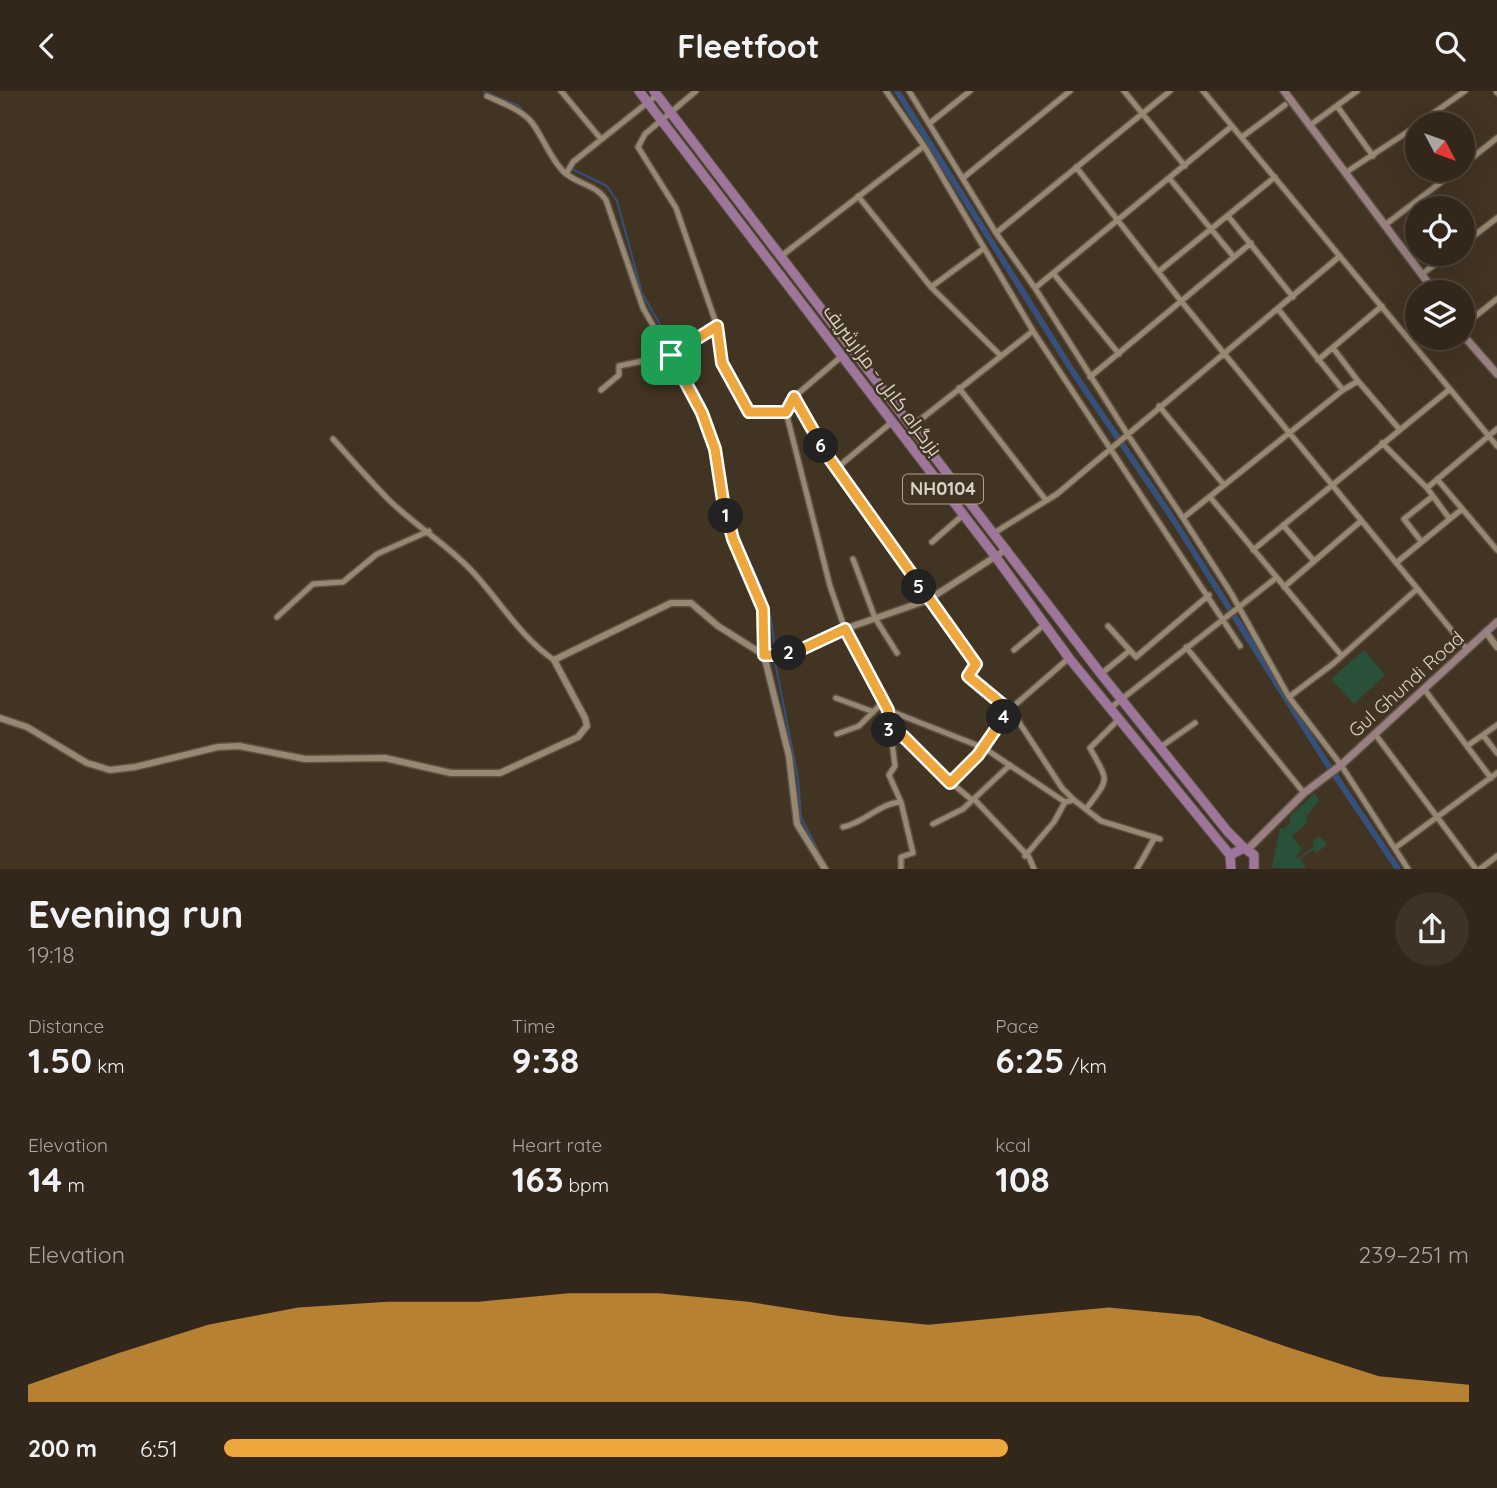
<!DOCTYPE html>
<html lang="en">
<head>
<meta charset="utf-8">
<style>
  body { margin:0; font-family:Quicksand,Cairo,sans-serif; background:#3d3327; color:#f1f3f6; height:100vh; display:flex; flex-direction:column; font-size:26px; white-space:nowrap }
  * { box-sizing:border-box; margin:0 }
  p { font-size:23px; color:#a8a5a2 }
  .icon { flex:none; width:38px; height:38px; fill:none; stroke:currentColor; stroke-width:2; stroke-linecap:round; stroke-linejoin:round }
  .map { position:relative; height:778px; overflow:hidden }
  .panel { display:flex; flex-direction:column; background:#32271a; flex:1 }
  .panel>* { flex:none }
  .needle { width:46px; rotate:131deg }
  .fabs { position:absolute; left:1405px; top:21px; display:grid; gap:14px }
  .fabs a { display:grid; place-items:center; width:70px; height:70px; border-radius:50%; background:#32271a; box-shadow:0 7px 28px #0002,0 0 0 2px #4d4439; font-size:35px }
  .pin { position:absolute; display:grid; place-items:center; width:60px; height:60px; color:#fff; margin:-30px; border-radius:14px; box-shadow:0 4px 10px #0006 }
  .km { position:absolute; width:35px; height:35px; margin:-18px; border-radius:50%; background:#222; color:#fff; font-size:19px; line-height:35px; text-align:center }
  .round { display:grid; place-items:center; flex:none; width:74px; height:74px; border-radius:37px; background:#3d3327 }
  .head { display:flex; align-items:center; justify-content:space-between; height:119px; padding:0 28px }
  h1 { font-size:38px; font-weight:700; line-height:52px }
  .stats { display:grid; grid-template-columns:repeat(3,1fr); gap:10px; height:119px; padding:7px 28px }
  .stats div { display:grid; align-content:center }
  .stats b { font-size:35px; font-weight:700 }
  .stats small { font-size:19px; font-weight:400 }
  .stats p { font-size:19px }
  .chart { height:196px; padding:14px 28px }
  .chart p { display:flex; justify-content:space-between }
  .chart svg { width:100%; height:126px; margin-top:7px; fill:#eea73d; opacity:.7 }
  ul { padding:0 28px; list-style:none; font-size:23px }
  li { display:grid; grid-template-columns:112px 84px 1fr; align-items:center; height:52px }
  li i { height:18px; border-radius:9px; background:#eea73d }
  header { display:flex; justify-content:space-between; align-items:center; height:91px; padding:0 28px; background:#32271a; font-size:32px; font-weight:700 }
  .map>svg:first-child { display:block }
  .green { fill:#29513a }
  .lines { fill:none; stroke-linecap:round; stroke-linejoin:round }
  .stream { stroke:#35507b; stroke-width:2 }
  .canal { stroke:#35507b; stroke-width:6 }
  .minor-casing { stroke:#5d5243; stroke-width:8 }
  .tertiary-casing { stroke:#5d5243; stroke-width:9 }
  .secondary-casing { stroke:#5d5243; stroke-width:10 }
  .trunk-casing { stroke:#5d5243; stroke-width:11 }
  .minor { stroke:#978874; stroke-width:5 }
  .tertiary { stroke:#978874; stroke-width:6 }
  .secondary { stroke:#998183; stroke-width:7 }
  .trunk { stroke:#9e769c; stroke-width:9 }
  .route-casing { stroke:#fff; stroke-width:14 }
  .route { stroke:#eea73d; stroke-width:9 }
  .labels { text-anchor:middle; stroke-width:5; stroke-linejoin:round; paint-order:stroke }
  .shield { fill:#423423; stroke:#aca295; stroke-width:2 }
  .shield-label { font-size:18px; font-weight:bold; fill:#d9d1c6 }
  .street-label { font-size:19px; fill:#d9d1c6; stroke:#423423 }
</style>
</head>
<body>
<header><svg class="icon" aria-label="back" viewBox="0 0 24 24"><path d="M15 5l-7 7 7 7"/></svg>Fleetfoot<svg class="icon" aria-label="search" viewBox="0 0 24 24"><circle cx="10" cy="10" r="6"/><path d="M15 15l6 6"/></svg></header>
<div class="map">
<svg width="1497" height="778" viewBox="0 0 1497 778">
  <rect width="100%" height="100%" fill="#423423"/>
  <!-- green -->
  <path class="green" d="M1364 559 1385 584 1354 613 1331 588Z
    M1315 702 1319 709 1306 726 1308 731 1292 745 1302 758 1296 765 1298 767 1314 756 1312 751 1319 745 1327 753 1317 762 1313 759 1300 768 1306 777H1272L1280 737H1285L1291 730 1289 726Z"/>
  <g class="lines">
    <!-- stream -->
    <path class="stream" d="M483 0 519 15 523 20
      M574 79 607 95 617 110 642 202 705 313 714 338 724 400
      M729 422C746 472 775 505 774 561
      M774 566 798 687 801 726 825 773"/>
    <!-- canal -->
    <path class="canal" d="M897 0 1073 281 1173 428 1326 671 1398 778"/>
    <defs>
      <path id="minor" d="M561 0 601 48
        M886 0 924 55 1033 240 1240 555
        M909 0 996 142 1035 197 1128 344 1183 427 1231 502 1289 606 1341 674 1408 778
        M1124 0 1185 75
        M1203 0 1497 355
        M1496 0 1497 2
        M487 5C502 12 523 19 533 33 543 47 550 66 562 79 574 93 595 92 606 109L643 217 694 306 708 337 732 448 763 518 764 564
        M1337 15 1373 65
        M930 32 970 0
        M1418 33 1465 0
        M1309 35 1357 0
        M1242 46 1285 14
        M1463 74 1497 47
        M1076 76 1181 210 1467 558
        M1345 82 1418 34
        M566 83 573 71 657 4
        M963 87 1070 0
        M1170 88 1234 166
        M858 105 931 196 1000 264
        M1228 125 1293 206
        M1385 134 1457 79
        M996 142 1170 0
        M1463 153 1497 127
        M780 166 924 55
        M1158 181 1275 86
        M1053 182 1119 263
        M1422 183 1449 163
        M931 196 983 158
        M1035 197 1232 35
        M1278 218 1343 299 1358 290 1400 339
        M717 235 722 273 749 321H786
        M1463 235 1497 208
        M1333 257 1358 290
        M842 265 794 306 786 321 830 495 847 544 882 612 888 619 984 657 1065 711 1074 709 1101 730 1160 748
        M1318 269 1382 215
        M1090 286 1251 152
        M959 297 1045 408
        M601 299 619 284V275L671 264 717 235 676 117 638 56 645 43 696 0
        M794 306 827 364 976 573 968 585 1015 625 1062 697 1074 709
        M1159 315 1224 394
        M911 336 1033 240
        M333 348C351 368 369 389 388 408 413 433 445 452 470 478 499 508 519 545 554 569
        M1382 352 1427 397 1449 427
        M838 376 892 331
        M1437 388 1497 459
        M1427 397 1497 338
        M1210 406 1342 565
        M1183 427 1343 299
        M1283 434 1314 470
        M994 442 1057 403 1340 165
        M1421 450 1404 428 1433 405
        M932 451 963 424
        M1253 459 1450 298
        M853 468 875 527 897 562
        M1396 472 1462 418
        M1284 496 1361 430
        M277 526 313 493 343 491 377 463 429 440
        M1108 535 1136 566 1209 504
        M1186 556 1304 702
        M1014 559 1044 534
        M1101 583 1128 561
        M1424 598 1491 687
        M1289 606 1334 572 1417 498
        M836 607 871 620
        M1109 618 1276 487
        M888 619 895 675 889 684 901 711 913 762 901 766V778
        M837 643 859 635 882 612
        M1375 643 1476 778
        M1483 644 1497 662
        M890 646 903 645 923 668 972 709
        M1467 655 1497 634
        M1159 657 1195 632
        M950 692 978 664 1009 619 1069 567
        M974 708 1029 766 1034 778
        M1086 718C1110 686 1109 692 1090 657L1118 629
        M933 733 963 718 1010 674
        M843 736C864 732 880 712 901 711
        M1395 757 1497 682
        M1025 765 1054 731 1065 711
        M1137 778 1155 746
        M1480 778 1497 765"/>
      <path id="tertiary" d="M1486 541 1497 556
        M764 564H782L800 559 833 542 928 509 1007 458
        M0 627 27 636 87 672 110 679 135 676 218 656 239 655 305 668 385 667 451 682H500L578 646 587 635 585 627 554 569 671 512H691L718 535 764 564 789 665 797 733 825 778"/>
      <path id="secondary" d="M1284 0 1435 201
        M1463 244 1497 283
        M1248 758 1304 702 1341 674 1497 531"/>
      <path id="trunk" d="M639 0 995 465 1069 567 1230 764
        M654 0 1101 583 1228 741 1244 757
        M1231 778 1230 764 1244 757 1254 764V778"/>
    </defs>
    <!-- minor casing -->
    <use href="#minor" class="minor-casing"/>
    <!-- tertiary casing -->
    <use href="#tertiary" class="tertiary-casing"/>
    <!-- secondary casing -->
    <use href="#secondary" class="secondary-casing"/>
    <!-- trunk casing -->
    <use href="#trunk" class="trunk-casing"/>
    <!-- minor -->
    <use href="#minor" class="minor"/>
    <!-- tertiary -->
    <use href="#tertiary" class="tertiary"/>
    <!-- secondary -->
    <use href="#secondary" class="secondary"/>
    <!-- trunk -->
    <use href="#trunk" class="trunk"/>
  </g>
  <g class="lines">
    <defs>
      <path id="route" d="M717 235 722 272 749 321H786L794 306 827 364 976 573 968 585 1009 619 978 664 950 692 903 645 890 646 888 619 845 538 800 559 782 564H764L763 518 733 448 723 410 715 358 702 322 671 264Z"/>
    </defs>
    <!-- route casing -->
    <use href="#route" class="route-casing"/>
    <!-- route -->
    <use href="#route" class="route"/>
  </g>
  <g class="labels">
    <!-- shield labels -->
    <rect class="shield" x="903" y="383.5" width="80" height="29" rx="5"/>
    <g class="shield-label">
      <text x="943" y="404">NH0104</text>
    </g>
    <!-- street labels -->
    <g class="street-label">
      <text transform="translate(883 289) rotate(53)" y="7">بزرگراه کابل - مزارشریف</text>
      <text transform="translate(1406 593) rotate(-42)" y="7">Gul Ghundi Road</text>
    </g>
  </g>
</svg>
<div class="fabs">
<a><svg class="needle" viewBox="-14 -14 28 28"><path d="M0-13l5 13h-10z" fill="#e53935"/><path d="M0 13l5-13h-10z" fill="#a8a5a2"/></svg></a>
<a><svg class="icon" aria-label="locate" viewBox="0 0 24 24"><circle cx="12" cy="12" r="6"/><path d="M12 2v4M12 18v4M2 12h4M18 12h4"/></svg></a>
<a><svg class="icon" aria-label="layers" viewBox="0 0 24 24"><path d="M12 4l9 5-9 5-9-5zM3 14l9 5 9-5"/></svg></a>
</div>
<div class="pin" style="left:671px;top:264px;background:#1e9e55"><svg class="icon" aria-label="arrive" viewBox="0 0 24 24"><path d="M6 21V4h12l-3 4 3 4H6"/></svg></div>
<b class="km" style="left:726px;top:425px">1</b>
<b class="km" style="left:789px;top:562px">2</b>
<b class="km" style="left:889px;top:639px">3</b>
<b class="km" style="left:1004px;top:626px">4</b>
<b class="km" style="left:919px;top:496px">5</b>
<b class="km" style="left:821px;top:355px">6</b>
</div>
<section class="panel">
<div class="head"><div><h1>Evening run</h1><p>19:18</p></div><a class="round"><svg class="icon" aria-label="share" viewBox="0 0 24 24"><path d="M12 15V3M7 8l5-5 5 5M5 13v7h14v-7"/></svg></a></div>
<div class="stats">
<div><p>Distance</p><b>1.50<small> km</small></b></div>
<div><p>Time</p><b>9:38</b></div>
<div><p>Pace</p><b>6:25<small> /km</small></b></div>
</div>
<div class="stats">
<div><p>Elevation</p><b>14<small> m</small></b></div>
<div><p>Heart rate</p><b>163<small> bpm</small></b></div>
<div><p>kcal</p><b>108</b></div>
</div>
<div class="chart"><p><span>Elevation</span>239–251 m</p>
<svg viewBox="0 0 160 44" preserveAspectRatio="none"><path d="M0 44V38L10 27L20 17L30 11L40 9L50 9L60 6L70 6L80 9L90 14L100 17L110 14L120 11L130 14L140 25L150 35L160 38V44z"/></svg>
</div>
<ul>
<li><b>200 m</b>6:51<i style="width:63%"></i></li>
</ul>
</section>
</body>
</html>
